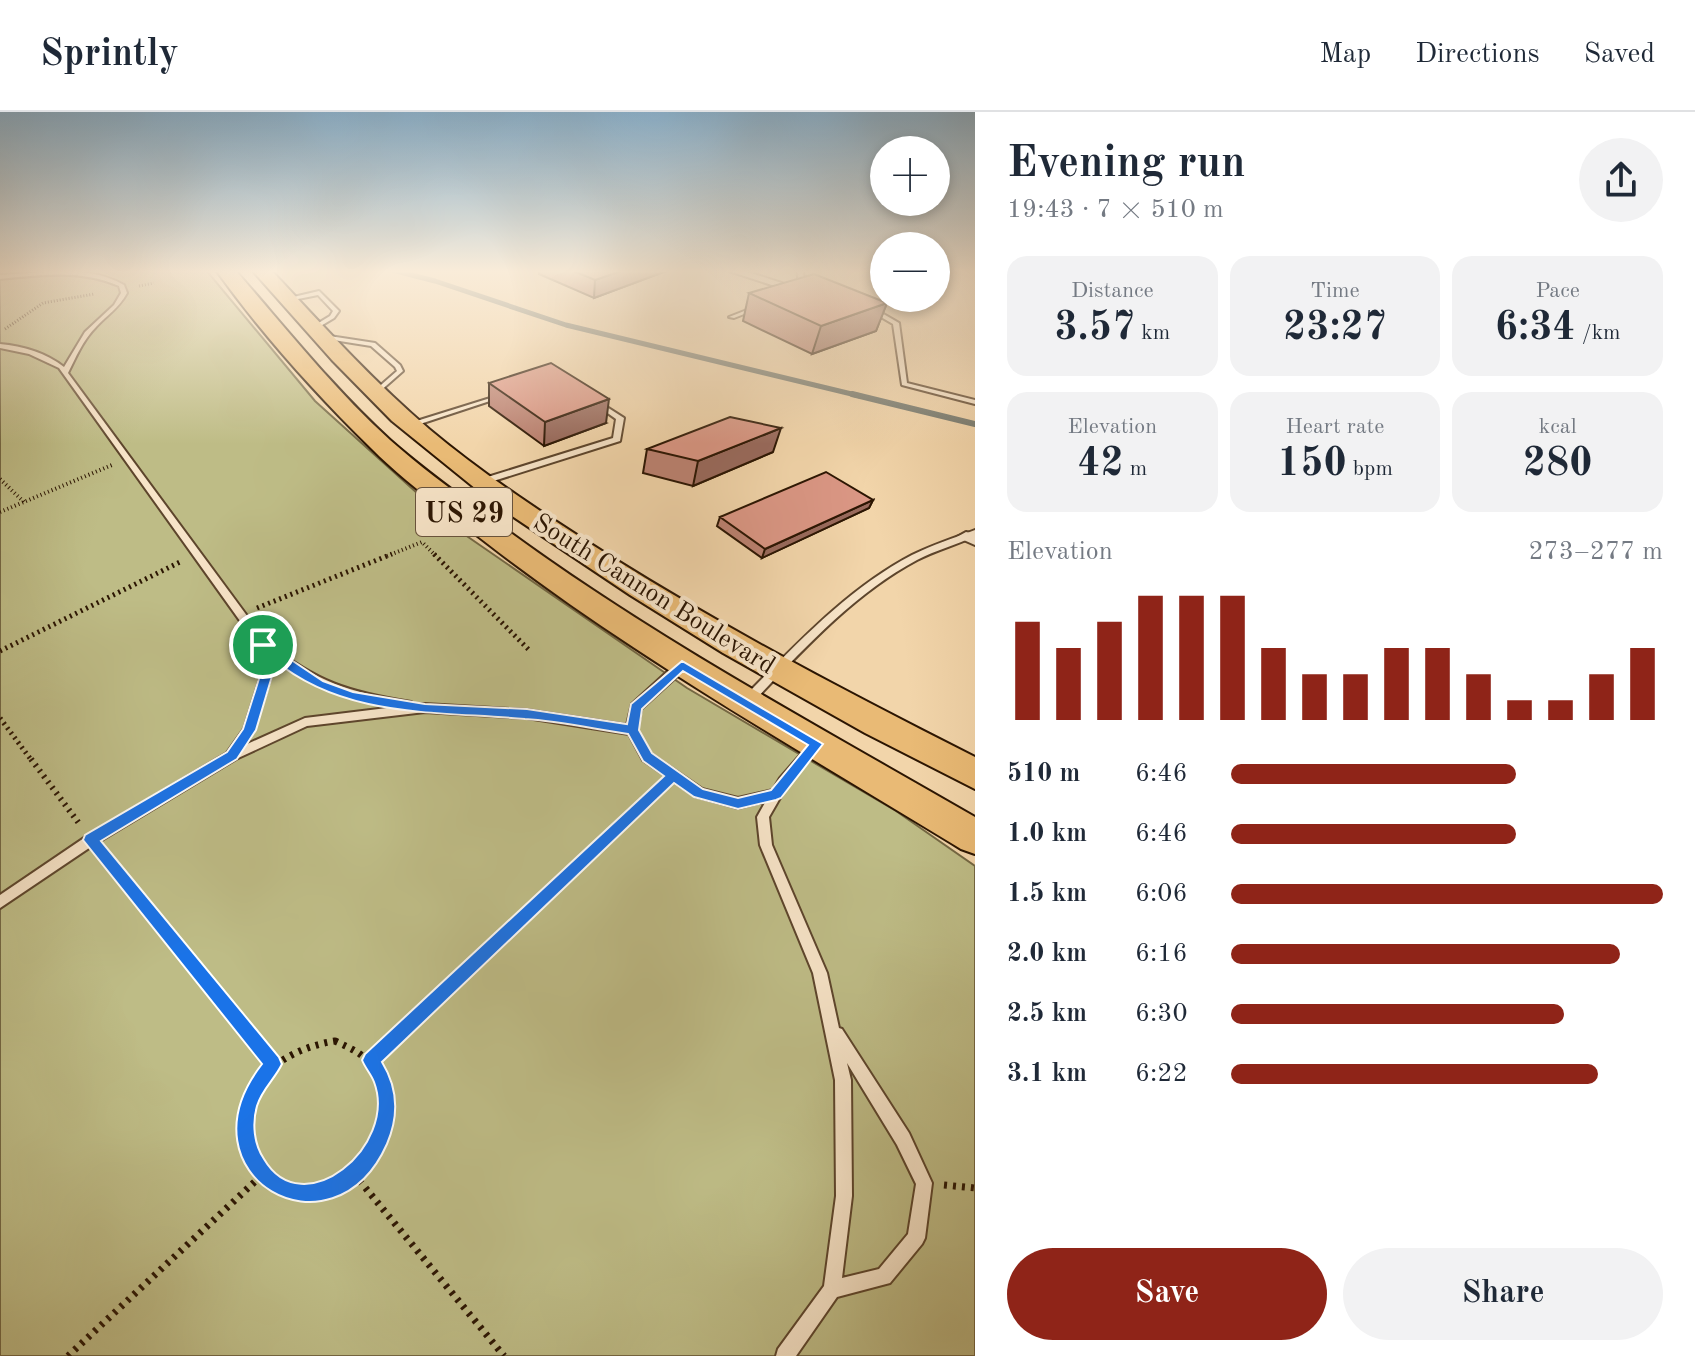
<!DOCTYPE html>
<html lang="en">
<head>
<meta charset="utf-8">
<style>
  body { margin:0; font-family:"Old Standard TT",serif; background:#f2f2f3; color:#1f2937; height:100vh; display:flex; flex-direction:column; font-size:30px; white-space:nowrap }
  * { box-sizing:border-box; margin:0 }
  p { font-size:26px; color:#747a83 }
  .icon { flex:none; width:44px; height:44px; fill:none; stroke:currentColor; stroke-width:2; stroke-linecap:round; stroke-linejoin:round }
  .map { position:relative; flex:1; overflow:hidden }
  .side { display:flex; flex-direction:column; background:#fff; width:720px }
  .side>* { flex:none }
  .fabs { position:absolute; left:870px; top:24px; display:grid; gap:16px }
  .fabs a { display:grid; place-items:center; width:80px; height:80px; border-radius:50%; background:#fff; box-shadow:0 4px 12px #0003; font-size:40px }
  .pin { position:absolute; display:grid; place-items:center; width:68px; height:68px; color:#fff; margin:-34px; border:4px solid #fff; border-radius:50%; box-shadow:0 2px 8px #0007 }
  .round { display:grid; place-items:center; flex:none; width:84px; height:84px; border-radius:42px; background:#f2f2f3 }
  .headline { display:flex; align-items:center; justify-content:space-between; height:136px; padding:0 32px }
  h1 { font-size:44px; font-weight:700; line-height:60px }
  .figures { display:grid; grid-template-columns:repeat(3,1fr); gap:12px; height:136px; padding:8px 32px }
  .figures div { display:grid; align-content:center; border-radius:20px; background:#f2f2f3; text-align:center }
  .figures b { font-size:40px; font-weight:700 }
  .figures small { font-size:22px; font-weight:400 }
  .figures p { font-size:22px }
  .chart { height:224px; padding:16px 32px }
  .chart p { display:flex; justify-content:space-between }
  .chart svg { width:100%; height:144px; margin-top:8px; stroke:#8f2418; stroke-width:6 }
  .action { display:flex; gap:16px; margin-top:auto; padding:16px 32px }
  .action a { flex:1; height:92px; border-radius:48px; background:#8f2418; color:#fff; font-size:32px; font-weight:700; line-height:92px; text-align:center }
  .action a+a { background:#f2f2f3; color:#1f2937 }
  ul { padding:0 32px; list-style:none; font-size:26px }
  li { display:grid; grid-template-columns:128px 96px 1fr; align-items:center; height:60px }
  li i { height:20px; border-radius:10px; background:#8f2418 }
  header { display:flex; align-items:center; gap:48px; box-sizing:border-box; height:112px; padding:0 40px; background:#fff; border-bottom:2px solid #e0e1e3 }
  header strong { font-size:38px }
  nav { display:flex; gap:44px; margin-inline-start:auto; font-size:28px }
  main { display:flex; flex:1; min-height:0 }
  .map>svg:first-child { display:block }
  .green { fill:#bebc86; stroke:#746844; stroke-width:2 }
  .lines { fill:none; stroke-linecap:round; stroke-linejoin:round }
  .stream-far1 { stroke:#71766c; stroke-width:5 }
  .stream { stroke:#71766c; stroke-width:6 }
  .service-casing { stroke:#5d452c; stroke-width:4 }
  .minor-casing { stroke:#5d452c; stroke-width:4 }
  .primary-casing { stroke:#2b1502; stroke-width:4 }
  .path-far4 { stroke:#2b1502; stroke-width:3; stroke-dasharray:1 2; stroke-linecap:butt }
  .path-far3 { stroke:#2b1502; stroke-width:4; stroke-dasharray:1 3; stroke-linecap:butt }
  .path-far2 { stroke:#2b1502; stroke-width:5; stroke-dasharray:2 4; stroke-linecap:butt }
  .path-far1 { stroke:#2b1502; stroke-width:6; stroke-dasharray:2 5; stroke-linecap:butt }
  .path { stroke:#2b1502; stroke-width:7; stroke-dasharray:3 6; stroke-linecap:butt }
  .service { fill:#f7e4c8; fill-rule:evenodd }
  .minor { fill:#f7e4c8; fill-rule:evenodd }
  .primary { fill:#e9ba75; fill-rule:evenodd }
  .wall { fill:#bc8272; stroke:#2b1502; stroke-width:2 }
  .shaded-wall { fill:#996a5d; stroke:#2b1502; stroke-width:2 }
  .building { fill:#db9785; stroke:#2b1502; stroke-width:2 }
  .route { fill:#1a73e8; stroke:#fff; stroke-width:2; fill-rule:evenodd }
  .labels { text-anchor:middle; stroke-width:8; stroke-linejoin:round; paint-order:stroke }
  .far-street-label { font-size:26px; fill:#2b1502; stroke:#f7e4c8 }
  .shield { fill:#f7e4c8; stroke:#68533d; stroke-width:2 }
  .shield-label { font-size:28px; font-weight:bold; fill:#2b1502 }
</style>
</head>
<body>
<header>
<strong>Sprintly</strong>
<nav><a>Map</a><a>Directions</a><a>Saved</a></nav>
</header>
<main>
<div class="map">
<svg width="975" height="1244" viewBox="0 0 975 1244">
  <rect width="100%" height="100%" fill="#f2d5aa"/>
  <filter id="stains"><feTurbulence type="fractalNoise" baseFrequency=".0025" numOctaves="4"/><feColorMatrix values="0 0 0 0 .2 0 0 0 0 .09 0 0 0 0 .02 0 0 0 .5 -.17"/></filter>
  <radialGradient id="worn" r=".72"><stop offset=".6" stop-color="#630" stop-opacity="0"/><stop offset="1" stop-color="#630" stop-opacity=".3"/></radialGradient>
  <!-- green -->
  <path class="green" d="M0 158H206L315 289 458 418 687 576 896 699 975 754V1244H0Z"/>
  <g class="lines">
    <!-- stream-far1 -->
    <path class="stream-far1" d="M392 158 435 169 566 213 860 284"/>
    <!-- stream -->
    <path class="stream" d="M852 282 975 312"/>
    <defs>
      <path id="service" d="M797 158H803L805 180 800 179Z
        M46 160C73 159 100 159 124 173L127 181C119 196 107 203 96 215 83 228 76 245 68 261L267 531C318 570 347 580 411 590L416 593 425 592 527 598 627 613 632 592 678 550H686L687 553 686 556 641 597 637 618 651 642 702 677 738 686 773 678 780 666 810 632H818L820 635 818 638 788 672 769 705 772 733 827 861 839 916 842 917 909 1021 932 1071 925 1126 922 1132 890 1171 837 1185 796 1244H776L778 1237 824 1174 836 1084 835 968 813 861 760 733 757 705 766 689 738 696 695 684 643 648 629 622 527 606 425 600 307 614 236 647 95 732 0 796V783L87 724 227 641 244 617 264 554 258 534 59 256 29 242 0 236V232C23 234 46 241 64 255L85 220 114 193 121 181 119 174C80 157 40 163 0 167V163ZM271 545C309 574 349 588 395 595L305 606 245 633 254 618 274 554ZM847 951 897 1033 916 1072 908 1122 879 1157 842 1166 852 1084 851 968Z
        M319 179 339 199 334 206 314 218 311 216 312 215 330 204 333 199 318 183 288 189 285 187Z
        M757 194 762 195 734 206 729 205Z
        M869 196H873L899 211 907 271 975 288V292L902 273 893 212 869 198Z
        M323 223 375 231 400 253 403 259 378 281H374V279L397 259 395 255 371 234 321 226 320 225Z
        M500 283 505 284 414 314 407 312Z
        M595 290H599L624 306 620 329 484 372H478V368L613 326 616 307 595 292Z
        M975 418V424C956 433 936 438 917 448 853 482 802 539 752 591H744L743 588 744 585C795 534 847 477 912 443 932 433 954 426 975 418Z"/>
      <path id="minor" d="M726 158H742L809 180 799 182Z
        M966 420 975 422V433L957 425Z"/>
      <path id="primary" d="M216 158H235C285 215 333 276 390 328 425 359 463 386 500 413 650 524 814 612 975 705V742L961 737C801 639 637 547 488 432 448 401 407 372 371 336 316 282 261 221 216 158Z
        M252 158H271C322 213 372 268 429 317 486 365 550 406 613 446 730 519 852 583 975 645V677L865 621 723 541 630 483 497 394 392 309 332 248Z"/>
    </defs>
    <!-- service casing -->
    <use href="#service" class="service-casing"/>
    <!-- minor casing -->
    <use href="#minor" class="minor-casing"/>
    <!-- primary casing -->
    <use href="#primary" class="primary-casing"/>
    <!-- path-far4 -->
    <path class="path-far4" d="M139 174 154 171
      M5 217 43 191 94 182"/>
    <!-- path-far3 -->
    <path class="path-far3" d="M0 367 24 390
      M0 400 112 353
      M387 444 422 430 436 444"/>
    <!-- path-far2 -->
    <path class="path-far2" d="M434 442 529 538
      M257 496 392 442
      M0 539 182 449
      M0 606 32 649"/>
    <!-- path-far1 -->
    <path class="path-far1" d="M31 647 81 714
      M101 741 239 910
      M411 910 661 675"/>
    <!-- path -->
    <path class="path" d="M237 908 273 952
      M335 929C345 934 359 939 366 948 440 1028 289 1144 250 1037 228 976 282 937 335 929Z
      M371 948 413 908
      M354 1062 504 1244
      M944 1073 975 1076
      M68 1244 262 1063"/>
    <!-- service -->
    <use href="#service" class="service"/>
    <!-- minor -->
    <use href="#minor" class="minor"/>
    <!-- primary -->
    <use href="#primary" class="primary"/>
  </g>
  <!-- wall -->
  <path class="wall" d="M539 158H669L594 186 539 162Z
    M749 181 887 191 876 219 812 242 743 209Z
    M489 271 606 311 544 334 489 294Z
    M647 337 773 340 693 374 643 361Z
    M873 388 869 396 762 446 717 414 720 405Z"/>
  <!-- shaded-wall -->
  <path class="shaded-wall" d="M624 158H669L594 186 595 168Z
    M887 191 876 219 812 242 821 214Z
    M609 287 606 311 544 334 545 310Z
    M781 316 773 340 693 374 698 349Z
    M873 388 869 396 762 446 765 437Z"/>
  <!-- building -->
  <path class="building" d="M571 158H624L595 168Z
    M814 162 887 191 821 214 749 181Z
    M551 251 609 287 545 310 489 271Z
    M730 305 781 316 698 349 647 337Z
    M826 360 873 388 765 437 720 405Z"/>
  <!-- sky -->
  <linearGradient id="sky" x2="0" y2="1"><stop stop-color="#8bb5d3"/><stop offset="0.48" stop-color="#f9ecd9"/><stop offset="1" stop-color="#f9ecd9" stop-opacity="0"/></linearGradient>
  <rect width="975" height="332" fill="url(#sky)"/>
  <!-- route -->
  <path class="route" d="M263 529 323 569 353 580 425 592 527 597 627 612 631 592 682 549 823 632 781 686 776 688 738 697 694 685 674 671 382 950C398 976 399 1004 387 1032 333 1153 175 1064 262 952L83 728 85 723 227 640 243 617 263 554 258 533ZM273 547C344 607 438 599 525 607 559 609 594 617 628 622L643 649 664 664 365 942 362 948C365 956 371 962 374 970 398 1034 303 1113 264 1047 254 1032 252 1012 257 994 262 977 275 967 282 952L279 945 101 729 237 647 256 618 275 554ZM683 559 808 633 771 678 738 686 703 677 652 641 639 618 642 597Z"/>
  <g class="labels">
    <!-- far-street labels -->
    <g class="far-street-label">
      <text transform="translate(655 481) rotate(32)" y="9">South Cannon Boulevard</text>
    </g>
    <!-- shield labels -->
    <rect class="shield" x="416" y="376" width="96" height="48" rx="6"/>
    <g class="shield-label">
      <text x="464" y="410">US 29</text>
    </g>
  </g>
  <rect width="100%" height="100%" filter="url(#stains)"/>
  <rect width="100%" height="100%" fill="url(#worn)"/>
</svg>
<div class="fabs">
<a>+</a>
<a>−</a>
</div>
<div class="pin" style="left:263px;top:533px;background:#1e9e55"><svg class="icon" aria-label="arrive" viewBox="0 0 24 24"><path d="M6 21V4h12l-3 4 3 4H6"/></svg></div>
</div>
<section class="side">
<div class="headline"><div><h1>Evening run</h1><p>19:43 · 7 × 510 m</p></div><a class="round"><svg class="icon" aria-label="share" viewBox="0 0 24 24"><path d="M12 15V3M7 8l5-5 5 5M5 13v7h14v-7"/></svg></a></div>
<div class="figures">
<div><p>Distance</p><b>3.57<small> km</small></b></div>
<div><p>Time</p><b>23:27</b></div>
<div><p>Pace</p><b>6:34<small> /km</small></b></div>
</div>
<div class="figures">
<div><p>Elevation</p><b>42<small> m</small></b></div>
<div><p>Heart rate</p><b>150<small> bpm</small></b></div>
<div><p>kcal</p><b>280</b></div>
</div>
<div class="chart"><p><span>Elevation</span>273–277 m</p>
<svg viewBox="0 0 160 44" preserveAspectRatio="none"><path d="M5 44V14M15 44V22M25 44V14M35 44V6M45 44V6M55 44V6M65 44V22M75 44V30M85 44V30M95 44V22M105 44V22M115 44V30M125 44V38M135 44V38M145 44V30M155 44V22"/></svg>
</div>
<ul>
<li><b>510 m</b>6:46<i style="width:66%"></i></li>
<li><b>1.0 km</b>6:46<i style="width:66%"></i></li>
<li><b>1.5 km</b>6:06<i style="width:100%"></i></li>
<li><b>2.0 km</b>6:16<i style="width:90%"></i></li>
<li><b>2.5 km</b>6:30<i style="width:77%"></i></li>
<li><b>3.1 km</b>6:22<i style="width:85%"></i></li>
</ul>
<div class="action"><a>Save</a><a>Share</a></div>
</section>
</main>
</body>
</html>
